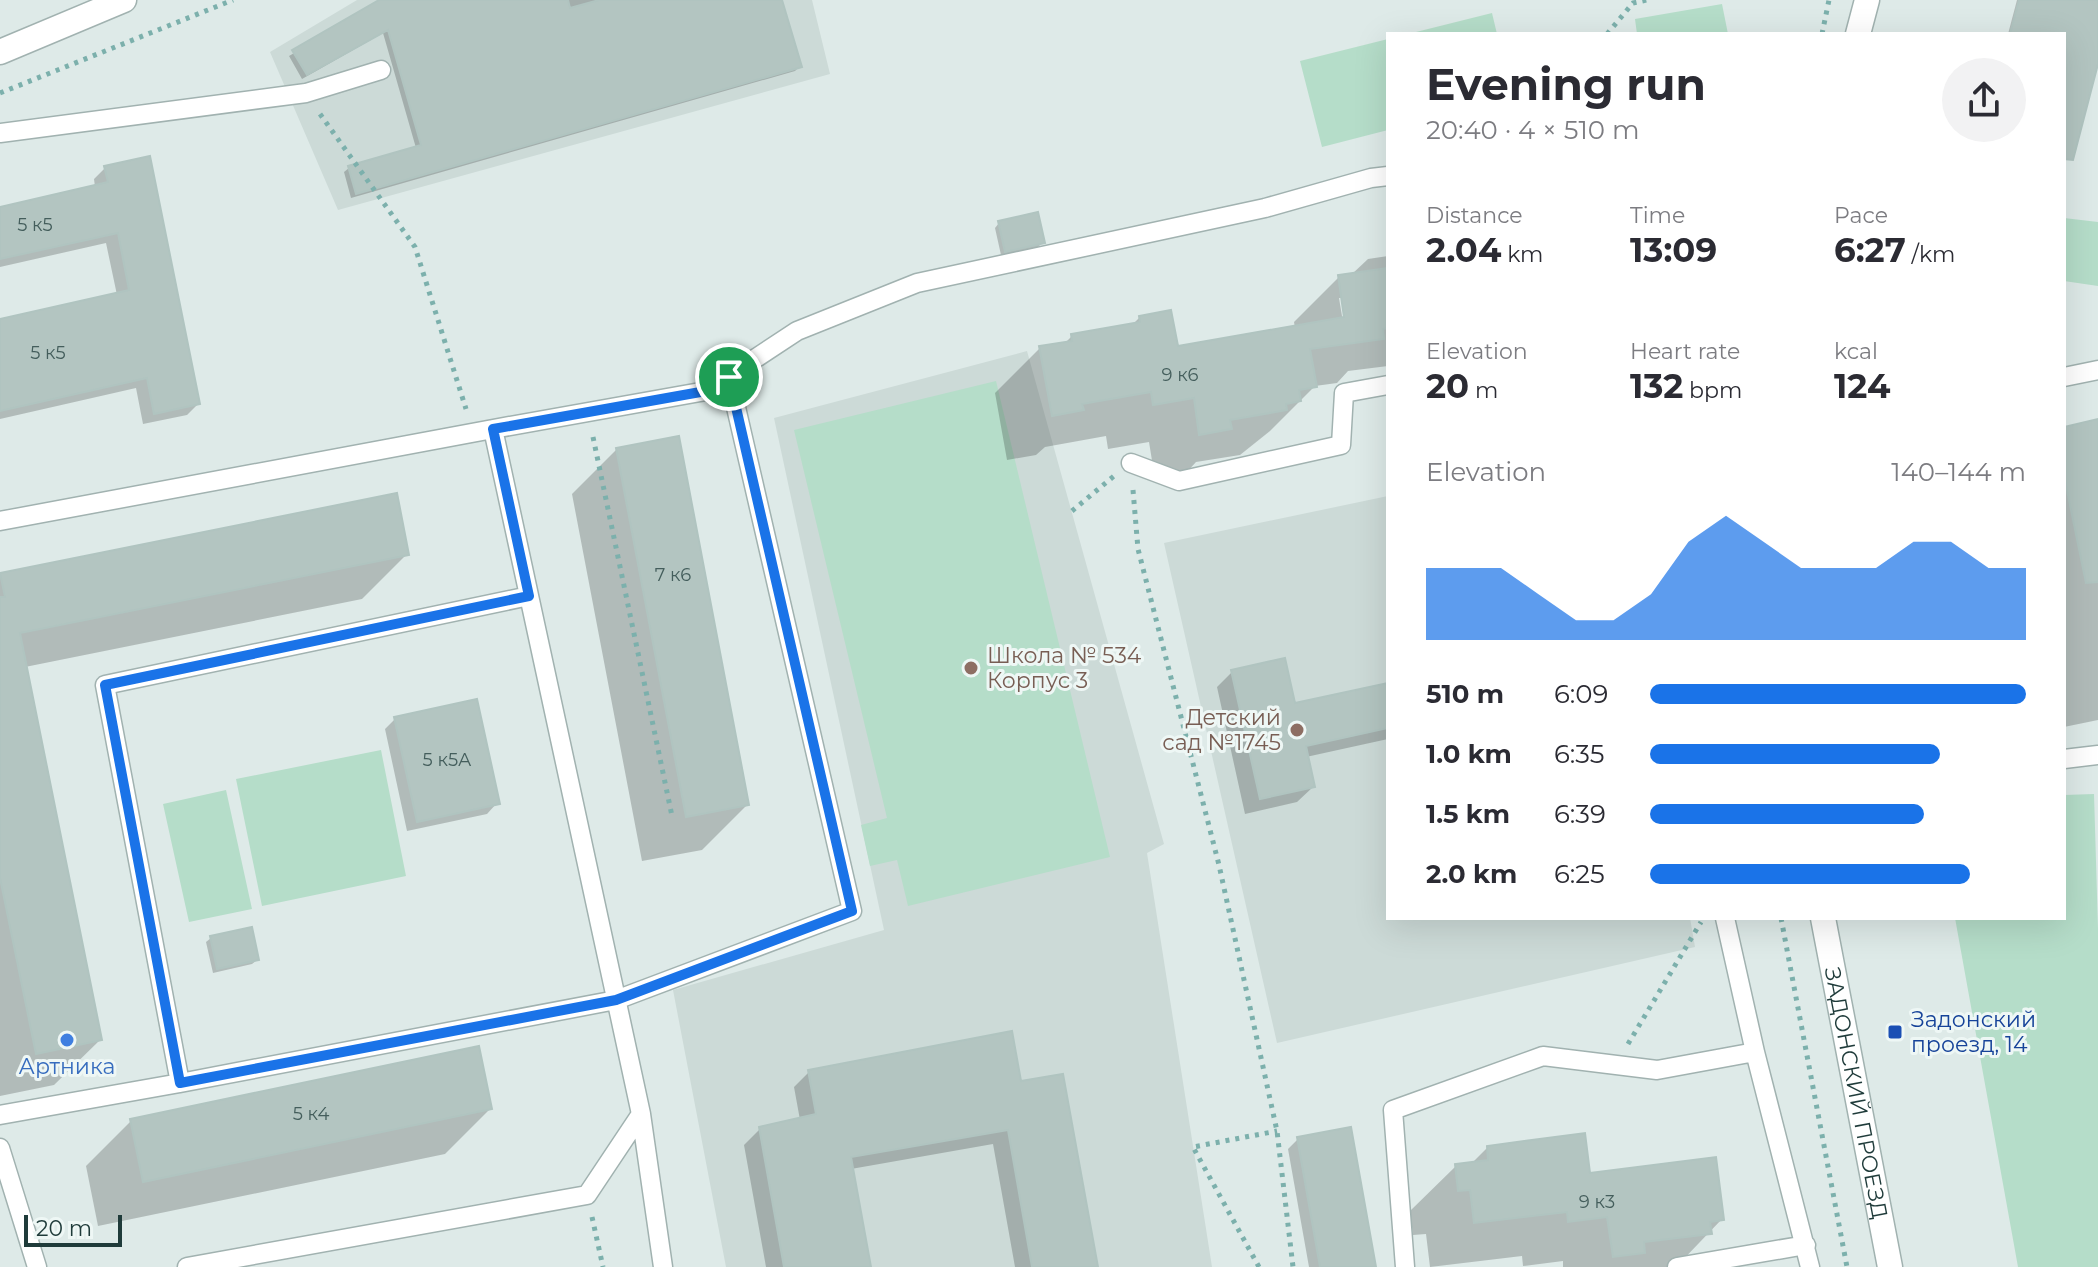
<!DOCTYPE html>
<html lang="en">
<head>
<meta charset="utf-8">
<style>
  body { margin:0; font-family:Montserrat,sans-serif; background:#f2f2f3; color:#2b2b33; height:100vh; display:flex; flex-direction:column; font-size:30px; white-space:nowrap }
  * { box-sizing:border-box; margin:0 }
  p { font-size:26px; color:#7c7c81 }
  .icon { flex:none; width:44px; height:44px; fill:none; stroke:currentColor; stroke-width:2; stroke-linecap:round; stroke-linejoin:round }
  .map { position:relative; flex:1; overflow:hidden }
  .panel { position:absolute; left:1386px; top:32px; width:680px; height:888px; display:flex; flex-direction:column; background:#fff; border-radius:0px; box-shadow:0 8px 32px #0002 }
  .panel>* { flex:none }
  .scale { position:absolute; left:24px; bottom:20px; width:98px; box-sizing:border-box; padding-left:8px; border:4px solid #1f3b3a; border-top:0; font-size:22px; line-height:28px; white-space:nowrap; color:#1f3b3a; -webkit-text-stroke:6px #eef7f5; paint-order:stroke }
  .pin { position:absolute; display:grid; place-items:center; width:68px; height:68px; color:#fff; margin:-34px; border:4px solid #fff; border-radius:50%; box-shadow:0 2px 8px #0007 }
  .round { display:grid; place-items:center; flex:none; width:84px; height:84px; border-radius:42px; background:#f2f2f3 }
  .head { display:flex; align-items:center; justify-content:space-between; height:136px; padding:0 40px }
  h1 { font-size:44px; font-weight:700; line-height:60px }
  .stats { display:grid; grid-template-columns:repeat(3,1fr); gap:12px; height:136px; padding:8px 40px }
  .stats div { display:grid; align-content:center }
  .stats b { font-size:34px; font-weight:700 }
  .stats small { font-size:22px; font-weight:400 }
  .stats p { font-size:22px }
  .chart { height:224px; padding:16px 40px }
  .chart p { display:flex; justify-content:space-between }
  .chart svg { width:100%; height:144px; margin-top:8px; fill:#1a73e8; opacity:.7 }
  ul { padding:0 40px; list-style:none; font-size:26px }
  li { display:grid; grid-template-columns:128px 96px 1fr; align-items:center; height:60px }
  li i { height:20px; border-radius:10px; background:#1a73e8 }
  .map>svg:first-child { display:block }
  .built { fill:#ccdad7 }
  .green { fill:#b5ddc9 }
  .shadow { fill:#0003; fill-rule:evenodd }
  .building { fill:#b3c5c1; stroke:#b0c4c0; stroke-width:2 }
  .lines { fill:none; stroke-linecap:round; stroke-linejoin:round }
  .service-casing { stroke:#a1b2b0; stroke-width:21 }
  .tertiary-casing { stroke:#a1b2b0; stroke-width:27 }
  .path { stroke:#7cb0ac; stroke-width:5; stroke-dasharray:4 6; stroke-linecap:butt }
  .service { stroke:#fff; stroke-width:18 }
  .tertiary { stroke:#fff; stroke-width:24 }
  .route-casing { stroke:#fff; stroke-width:16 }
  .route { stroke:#1a73e8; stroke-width:10 }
  .education-dot { fill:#8d6e63; stroke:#eef7f5; stroke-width:3 }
  .transit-dot { fill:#1a4fb4; stroke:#eef7f5; stroke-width:3 }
  .shop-dot { fill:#3f7fe0; stroke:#eef7f5; stroke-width:3 }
  .labels { text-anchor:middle; stroke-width:6; stroke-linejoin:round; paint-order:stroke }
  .number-label { font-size:18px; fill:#445e5c }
  .education-label { font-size:22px; fill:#785e54; stroke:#eef7f5; text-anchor:start }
  .transit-label { font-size:22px; fill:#164399; stroke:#eef7f5; text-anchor:start }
  .shop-label { font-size:22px; fill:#366cbe; stroke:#eef7f5 }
  .street-label { font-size:22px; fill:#1f3b3a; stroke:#eef7f5 }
</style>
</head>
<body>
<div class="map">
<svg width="2098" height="1267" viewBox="0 0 2098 1267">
  <rect width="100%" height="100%" fill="#deeae8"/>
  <!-- built -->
  <path class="built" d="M357 0H812L830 74 338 210 270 52Z
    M1027 351 1164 844 1147 853 1212 1267H726L673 990 884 930 774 418Z
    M1388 496V918H1690L1695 947 1277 1043 1164 543Z"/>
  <!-- green -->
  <path class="green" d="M1722 4 1728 34H1637L1635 19Z
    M1492 13 1497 34H1408Z
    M1388 39V130L1322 147 1300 61Z
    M2064 218 2098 222V286L2064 281Z
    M996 381 1110 857 908 906 897 860 870 866 861 825 887 818 794 430Z
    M381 750 406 876 262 906 236 779Z
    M226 790 252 909 189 922 163 804Z
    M2094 794 2098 929V1267H2018L1955 918H2064V795Z"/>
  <!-- shadow -->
  <path class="shadow" d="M386 0H781L799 67 795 71 351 198 344 172 349 168 416 148 383 33 302 79 289 56Z
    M2017 0H2098V56L2064 131V34H2008Z
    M105 168 198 404 187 415 143 424 136 388 0 419V321L117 295 106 243 0 267V209L95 187 94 179Z
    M999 223 1043 242 1038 247 1001 255 995 228Z
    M1388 256V366L1348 371 1337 383 1315 386 1270 431 1240 455 1196 462 1185 474 1155 479 1149 442 1108 449 1106 436 1045 447 1036 455 1007 460 995 393 1040 348 1064 344 1072 336 1131 326 1140 317 1176 348 1295 328 1294 322 1339 277 1351 275 1368 259ZM1339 298H1343L1348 327 1344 328Z
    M2098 421V720L2064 727V429Z
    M617 449 747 805 702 850 642 861 572 494Z
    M407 554 362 599 25 667 100 1040 54 1085 0 1096V576Z
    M1232 672 1294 706 1388 685V739L1306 757 1313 787 1297 802 1245 814 1217 687Z
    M395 719 497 803 487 814 407 831 385 729Z
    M211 938 257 960 252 964 213 973 206 942Z
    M809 1072 1020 1084 1095 1267H1015L993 1144 851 1169 868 1267H766L744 1145 760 1129 800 1120 794 1087Z
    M490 1109 445 1154 98 1226 86 1166 131 1121Z
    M1298 1139 1373 1267H1309L1288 1149Z
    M1487 1148 1588 1176 1722 1219 1676 1267H1563V1261L1523 1266 1522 1256 1430 1267 1426 1234 1413 1235 1410 1211 1456 1166 1471 1164Z"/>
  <!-- building -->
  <path class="building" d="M379 0H568L570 8 599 0H782L802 67 356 194 348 166 421 145 388 30 307 75 292 50Z
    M2019 0H2098V64L2073 160 2064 159V34H2010Z
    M150 156 200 404 154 414 147 378 0 411V319L129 290 118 233 0 259V207L108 182 104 166Z
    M1038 212 1045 243 1005 252 998 221Z
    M1388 268V328L1383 329 1384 339 1310 349 1317 387 1299 390 1301 401 1286 404 1287 410 1230 420 1232 429 1199 435 1194 398 1153 405 1151 392 1082 404 1084 410 1052 416 1039 346 1072 341 1071 334 1140 322 1139 316 1171 310 1178 346 1344 317 1338 275Z
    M2098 419V582L2086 583 2064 476V427Z
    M679 436 749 805 686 817 616 448Z
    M397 493 409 555 20 633 102 1040 36 1054 0 878V597H5L0 573Z
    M1285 658 1295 703 1388 683V728L1306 746 1315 787 1260 799 1231 670Z
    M477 699 500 804 417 822 394 717Z
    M252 927 259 960 217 969 210 936Z
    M1012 1031 1021 1081 1063 1074 1098 1267H1032L1008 1130 851 1157 871 1267H784L759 1127 816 1114 808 1070Z
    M479 1046 492 1109 143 1182 130 1119Z
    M1351 1127 1376 1267H1320L1297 1137Z
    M1585 1133 1590 1173 1716 1157 1724 1220 1710 1222 1712 1234 1644 1242 1645 1253 1613 1257 1607 1217 1568 1222 1567 1212 1474 1223 1470 1190 1458 1191 1455 1164 1488 1160 1487 1146Z"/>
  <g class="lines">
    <defs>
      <path id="service" d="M0 133 306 93 381 70
        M2064 377 2098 370
        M1131 463 1179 481 1341 445 1344 393 1388 385
        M0 521 493 429
        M529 596 105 685 180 1083 616 1000 852 911 729 377
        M2064 759 2098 755
        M1755 1052 1810 1267
        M641 1114 663 1267
        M0 1115 180 1083
        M0 1148 37 1267
        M187 1267 587 1195 641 1114 493 429 706 391 797 331 917 283 1265 208 1371 178 1388 176
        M1405 1267 1393 1110 1543 1056 1657 1070 1755 1052 1725 918
        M1677 1267 1806 1245"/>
      <g id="tertiary">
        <path d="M1858 34 1867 0"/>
        <path d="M0 52 124 0"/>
        <path id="s1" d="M1823 918 1890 1267"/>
      </g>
    </defs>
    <!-- service casing -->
    <use href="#service" class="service-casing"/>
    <!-- tertiary casing -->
    <use href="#tertiary" class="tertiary-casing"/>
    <!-- path -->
    <path class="path" d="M1607 34 1633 3 1647 0
      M1822 34 1829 0
      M0 93 233 0
      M320 114 415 247 466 409
      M593 437 672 816
      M1133 490 1138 549 1219 865 1277 1131 1293 1267
      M1072 511 1114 476
      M1781 918 1847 1267
      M1628 1044 1701 922
      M592 1217 603 1267
      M1259 1267 1193 1147 1277 1131"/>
    <!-- service -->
    <use href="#service" class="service"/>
    <!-- tertiary -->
    <use href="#tertiary" class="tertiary"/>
  </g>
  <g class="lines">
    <defs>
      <path id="route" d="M729 377 852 911 616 1000 180 1083 105 685 529 596 493 429 706 391Z"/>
    </defs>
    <!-- route casing -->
    <use href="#route" class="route-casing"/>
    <!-- route -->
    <use href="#route" class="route"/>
  </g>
  <!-- markers -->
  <g class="education-dot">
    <circle cx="971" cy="668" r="8"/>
    <circle cx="1297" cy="730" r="8"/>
  </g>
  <rect class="transit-dot" x="1887" y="1024" width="16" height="16" rx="4"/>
  <circle class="shop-dot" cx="67" cy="1040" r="8"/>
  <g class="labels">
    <!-- number labels -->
    <g class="number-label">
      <text x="35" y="231">5 к5</text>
      <text x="48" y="359">5 к5</text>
      <text x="1180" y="381">9 к6</text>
      <text x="673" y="581">7 к6</text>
      <text x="447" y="766">5 к5А</text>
      <text x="311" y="1120">5 к4</text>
      <text x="1597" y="1208">9 к3</text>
    </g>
    <!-- education labels -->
    <g class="education-label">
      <text x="987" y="663">Школа № 534<tspan x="987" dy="25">Корпус 3</tspan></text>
      <text x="1281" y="725" text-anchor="end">Детский<tspan x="1281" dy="25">сад №1745</tspan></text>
    </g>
    <!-- transit labels -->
    <g class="transit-label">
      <text x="1911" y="1027">Задонский<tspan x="1911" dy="25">проезд, 14</tspan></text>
    </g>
    <!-- shop labels -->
    <g class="shop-label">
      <text x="67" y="1074">Артника</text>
    </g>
    <!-- street labels -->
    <g class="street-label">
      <text dy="8" stroke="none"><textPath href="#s1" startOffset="178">ЗАДОНСКИЙ ПРОЕЗД</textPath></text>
    </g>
  </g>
</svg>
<div class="scale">20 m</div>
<div class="pin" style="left:729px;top:377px;background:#1e9e55"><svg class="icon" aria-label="arrive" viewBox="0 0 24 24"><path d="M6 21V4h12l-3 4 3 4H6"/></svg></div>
<section class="panel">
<div class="head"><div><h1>Evening run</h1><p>20:40 · 4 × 510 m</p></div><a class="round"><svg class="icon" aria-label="share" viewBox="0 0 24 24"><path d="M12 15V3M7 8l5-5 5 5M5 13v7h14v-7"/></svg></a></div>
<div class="stats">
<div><p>Distance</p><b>2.04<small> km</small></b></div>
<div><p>Time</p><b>13:09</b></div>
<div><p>Pace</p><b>6:27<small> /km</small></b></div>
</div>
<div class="stats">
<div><p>Elevation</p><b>20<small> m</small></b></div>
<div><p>Heart rate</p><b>132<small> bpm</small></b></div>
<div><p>kcal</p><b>124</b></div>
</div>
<div class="chart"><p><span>Elevation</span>140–144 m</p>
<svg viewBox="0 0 160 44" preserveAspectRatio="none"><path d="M0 44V22L10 22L20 22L30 30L40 38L50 38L60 30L70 14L80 6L90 14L100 22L110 22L120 22L130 14L140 14L150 22L160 22V44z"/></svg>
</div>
<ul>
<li><b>510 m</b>6:09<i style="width:100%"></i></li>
<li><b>1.0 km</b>6:35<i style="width:77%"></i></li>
<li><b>1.5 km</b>6:39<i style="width:73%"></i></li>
<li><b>2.0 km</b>6:25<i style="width:85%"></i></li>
</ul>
</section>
</div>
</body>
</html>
